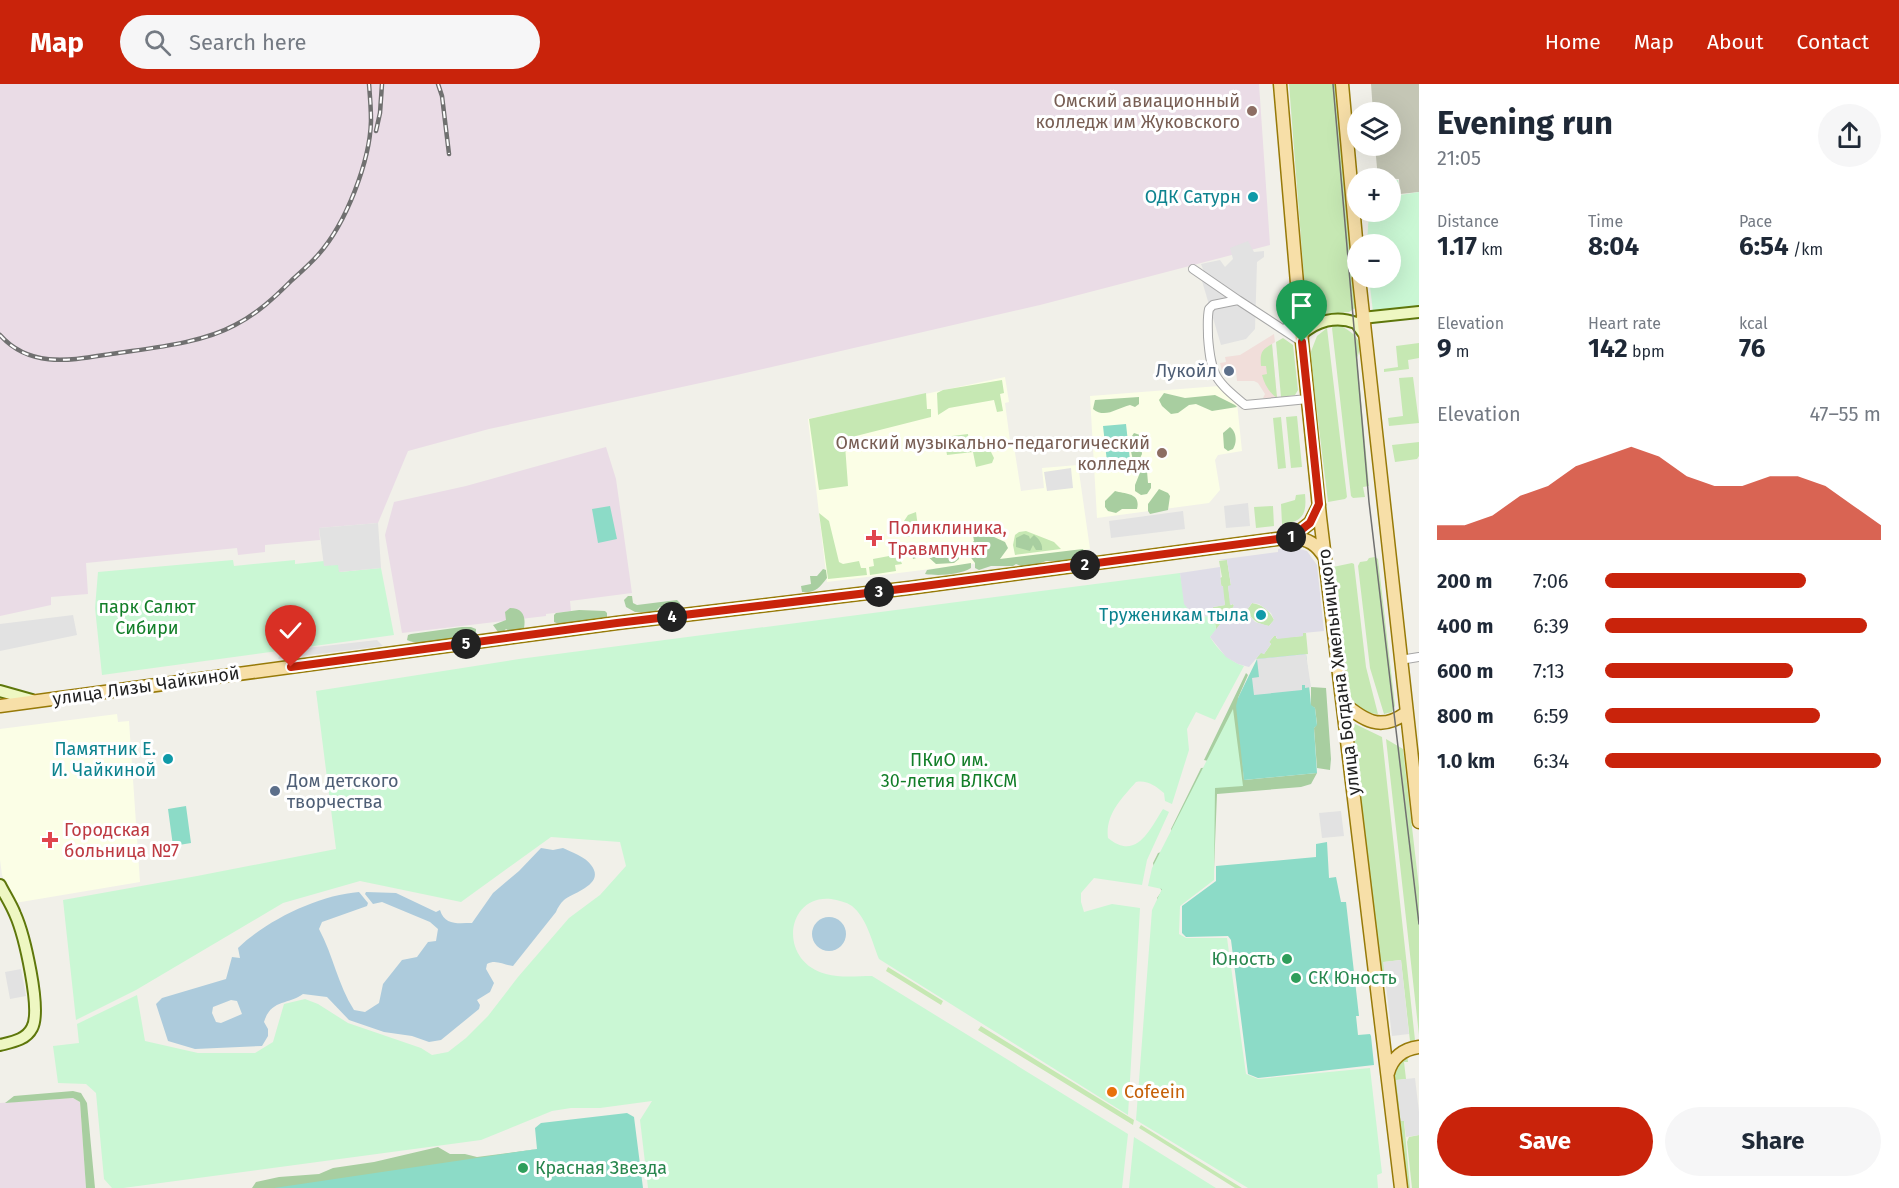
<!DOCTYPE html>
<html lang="en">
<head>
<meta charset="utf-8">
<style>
  body { margin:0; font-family:"Fira Sans",sans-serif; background:#f6f6f7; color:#1f2937; height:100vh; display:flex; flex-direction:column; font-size:22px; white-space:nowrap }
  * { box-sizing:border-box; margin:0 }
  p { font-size:20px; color:#747a83 }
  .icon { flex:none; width:33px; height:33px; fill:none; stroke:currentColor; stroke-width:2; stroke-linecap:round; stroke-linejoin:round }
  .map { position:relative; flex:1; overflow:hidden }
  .panel { display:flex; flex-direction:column; background:#fff; width:480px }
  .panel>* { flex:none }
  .controls { position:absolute; left:1347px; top:18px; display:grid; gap:12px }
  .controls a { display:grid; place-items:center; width:54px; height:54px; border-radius:50%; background:#fff; box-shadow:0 6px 24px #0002; font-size:30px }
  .pin { position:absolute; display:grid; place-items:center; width:51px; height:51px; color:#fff; margin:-62px -26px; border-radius:50% 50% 50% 0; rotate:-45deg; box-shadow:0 0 6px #0007 }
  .pin .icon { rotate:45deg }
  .km { position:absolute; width:30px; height:30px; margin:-15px; border-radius:50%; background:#222; color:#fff; font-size:16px; line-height:30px; text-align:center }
  .round { display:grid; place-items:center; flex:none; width:63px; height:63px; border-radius:32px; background:#f6f6f7 }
  .head { display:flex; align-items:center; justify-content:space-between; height:102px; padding:0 18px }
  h1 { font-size:33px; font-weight:700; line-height:45px }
  .stats { display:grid; grid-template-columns:repeat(3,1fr); gap:9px; height:102px; padding:6px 18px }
  .stats div { display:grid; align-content:center }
  .stats b { font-size:26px; font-weight:700 }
  .stats small { font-size:16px; font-weight:400 }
  .stats p { font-size:16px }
  .chart { height:168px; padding:12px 18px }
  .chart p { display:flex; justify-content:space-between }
  .chart svg { width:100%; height:108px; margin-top:6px; fill:#c9230b; opacity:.7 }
  .action { display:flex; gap:12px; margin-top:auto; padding:12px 18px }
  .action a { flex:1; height:69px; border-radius:36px; background:#c9230b; color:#fff; font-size:24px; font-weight:700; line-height:69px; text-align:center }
  .action a+a { background:#f6f6f7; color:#1f2937 }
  ul { padding:0 18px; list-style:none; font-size:20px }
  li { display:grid; grid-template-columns:96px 72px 1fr; align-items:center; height:45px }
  li i { height:15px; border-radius:8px; background:#c9230b }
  header { display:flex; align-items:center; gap:36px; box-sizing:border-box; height:84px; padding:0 30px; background:#c9230b; color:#fff }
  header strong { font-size:28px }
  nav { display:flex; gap:33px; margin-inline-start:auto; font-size:21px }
  .search { width:420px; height:54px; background:#f6f6f7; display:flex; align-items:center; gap:15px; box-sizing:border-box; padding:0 21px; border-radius:33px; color:#747a83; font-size:22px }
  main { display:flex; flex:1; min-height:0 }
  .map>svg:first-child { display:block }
  .commercial { fill:#f1deda }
  .industrial { fill:#eadce6 }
  .education { fill:#fbfee6 }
  .construction { fill:#c4c6b5 }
  .grass { fill:#c6e8b3 }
  .forest { fill:#a8cea0 }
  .park { fill:#caf7d4 }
  .pitch { fill:#8cdbc7 }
  .parking { fill:#e2e2e2 }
  .plaza { fill:#dfdde7; fill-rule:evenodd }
  .water { fill:#adcbdc; fill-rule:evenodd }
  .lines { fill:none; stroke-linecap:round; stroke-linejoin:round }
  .minor-casing { stroke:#a6a6a6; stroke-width:10 }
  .secondary-casing { stroke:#5e770b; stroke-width:14 }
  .primary-casing { stroke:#977a08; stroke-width:15 }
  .minor { stroke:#fff; stroke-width:8 }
  .secondary { stroke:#eef7c2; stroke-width:10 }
  .primary { stroke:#f7dfa8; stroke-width:12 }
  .tram { stroke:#707070; stroke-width:1.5 }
  .rail-casing { stroke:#707070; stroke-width:4.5 }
  .rail { stroke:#fff; stroke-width:2; stroke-dasharray:7; stroke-linecap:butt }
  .route-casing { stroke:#fff; stroke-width:12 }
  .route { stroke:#c9230b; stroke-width:8 }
  .education-dot { fill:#8d6e63; stroke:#fff; stroke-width:2 }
  .culture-dot { fill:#0f9aa8; stroke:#fff; stroke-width:2 }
  .service-dot { fill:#5c6f8a; stroke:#fff; stroke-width:2 }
  .health-dot { fill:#e0444e; stroke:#fff; stroke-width:2 }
  .leisure-dot { fill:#2e9e5b; stroke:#fff; stroke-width:2 }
  .food-dot { fill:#e8710a; stroke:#fff; stroke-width:2 }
  .labels { text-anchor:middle; stroke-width:6; stroke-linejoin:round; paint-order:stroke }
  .education-label { font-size:18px; fill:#785e54; stroke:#fff; text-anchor:end }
  .culture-label { font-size:18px; fill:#0d838f; stroke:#fff; text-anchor:end }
  .service-label { font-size:18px; fill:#4e5e75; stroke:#fff; text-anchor:end }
  .health-label { font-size:18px; fill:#be3a42; stroke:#fff; text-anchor:start }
  .park-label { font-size:18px; fill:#127e28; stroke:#fff }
  .street-label { font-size:18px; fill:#222; stroke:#fff }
  .leisure-label { font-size:18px; fill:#27864d; stroke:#fff; text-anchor:start }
  .food-label { font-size:18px; fill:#c56008; stroke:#fff; text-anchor:start }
</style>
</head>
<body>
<header>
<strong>Map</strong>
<div class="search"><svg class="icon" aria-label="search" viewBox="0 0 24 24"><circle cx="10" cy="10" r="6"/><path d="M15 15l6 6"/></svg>Search here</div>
<nav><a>Home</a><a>Map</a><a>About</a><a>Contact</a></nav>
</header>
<main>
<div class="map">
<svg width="1419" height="1104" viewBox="0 0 1419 1104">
  <rect width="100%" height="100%" fill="#f1f0e9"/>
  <!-- commercial -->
  <path class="commercial" d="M1274 250 1275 258 1272 260 1277 314H1263L1265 310 1258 299 1254 297H1237L1236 287H1222L1220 279 1226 278 1225 273 1240 271Z"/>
  <!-- industrial -->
  <path class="industrial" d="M0 0H1259L1270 161 1040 221 728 293 489 345 408 367 378 439 319 444 320 456 265 461V468L238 471 237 464 86 479 88 510 51 513V521L0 532Z
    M606 363 616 395 632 509 570 517 571 527 546 530V532L402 549 385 451 394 418 466 402Z
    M73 1014 80 1018 86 1104H0V1019Z"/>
  <!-- education -->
  <path class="education" d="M1005 293 1009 318 1005 319 1010 357 1013 356 1021 407 1044 404 1042 384 1078 381 1090 465 827 498 808 335Z
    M1219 302 1237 319 1242 367 1218 371 1215 376 1220 406 1209 419 1097 434 1090 312Z
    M117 630 118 638 129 637 140 798 15 819 2 791 0 776V645Z"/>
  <!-- construction -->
  <path class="construction" d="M1371 0H1419V108L1400 110 1399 95 1378 94 1375 62H1390V28H1373Z"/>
  <!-- grass -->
  <path class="grass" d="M1289 0H1338L1357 223 1349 228 1307 232Z
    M1339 241C1354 249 1365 256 1357 274L1369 402 1363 403 1365 413 1353 414 1351 412 1332 244 1333 242Z
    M1327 244 1347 413 1345 415 1328 418 1310 270 1317 252Z
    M1283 254 1293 261 1298 306 1295 311 1281 313 1276 258Z
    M1419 259V274L1408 276 1409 285 1384 288V285L1398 283 1396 262Z
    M1272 260 1277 314C1269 309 1264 299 1262 291L1267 290 1266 282H1261C1260 269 1261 266 1272 260Z
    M1413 293 1419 339 1389 342 1388 334 1403 332 1399 294Z
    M1002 296 1004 309 1000 310 1003 327 997 328 994 316 949 324 938 331 937 309 943 306Z
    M926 309 927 325H931V333L856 352 853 357 845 361 848 402 819 406 809 335Z
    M1297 332 1302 383 1291 384 1286 333Z
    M1281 333 1286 384 1278 385 1273 334Z
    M968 350 969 360 986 358 994 374 992 379 976 383 973 368 947 371 944 353Z
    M1419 358V372L1417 375 1395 378 1392 361Z
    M1305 410C1307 430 1303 438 1282 440L1281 420 1295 416 1296 411Z
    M1273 422 1274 442 1256 444 1254 423Z
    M916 428 919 451 906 453 904 437 908 431Z
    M819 429 829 437 839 478 843 480 859 477 861 484H866L867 491 828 495Z
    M1026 447 1054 458 1061 465 1015 471 1013 461 1015 451 1019 448Z
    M889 472 900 475 902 480 895 481 896 487 870 491 869 483 874 482 873 475Z
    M1375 473 1378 475 1395 622 1392 628 1384 630 1370 584 1358 482 1360 478 1367 477 1369 474Z
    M1227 476 1231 502H1228L1231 521 1233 520 1234 522 1216 546 1213 523 1225 521 1220 494 1222 493 1219 477Z
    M1352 479 1354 480 1366 583 1378 630C1363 630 1353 620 1348 607L1333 483Z
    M1252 519C1263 521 1269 526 1274 536L1269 542C1257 540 1252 536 1247 526Z
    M1302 549H1306L1308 570 1256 575 1261 568 1264 570 1271 560 1269 558 1274 552H1276V554L1303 552Z
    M1353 639 1382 653 1415 956 1410 957 1401 876 1384 878V889L1381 886 1351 642Z
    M1386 655 1403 665 1419 804V951Z
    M888 883 943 917 941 921 886 887Z
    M981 942 1134 1036 1133 1041 978 946Z
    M1407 970 1408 978H1404L1406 995 1397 996 1401 1037H1404L1410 1104H1407L1394 993 1401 974Z
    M1141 1041 1242 1104H1235L1139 1044Z
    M1419 1051V1104H1412L1407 1058 1409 1053Z"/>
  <!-- forest -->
  <path class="forest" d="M1164 309 1185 314 1215 311 1235 321 1237 323 1212 327 1196 320 1189 321 1178 329 1171 330 1162 322 1159 316Z
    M1139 313V320L1135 323 1130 321C1117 324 1105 335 1093 325L1095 316Z
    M1230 343C1237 348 1237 359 1233 365L1228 367 1224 364 1223 349Z
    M1134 349 1140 351 1142 370 1139 376H1133C1131 368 1128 356 1134 349Z
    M1141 386 1147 387 1148 399H1151V404L1147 410 1141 411 1135 407V401Z
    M1159 405 1168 409 1170 412 1168 426 1150 430 1148 427V420Z
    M1115 407C1126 410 1141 409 1137 425H1122L1116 429 1108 427 1105 423V417Z
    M975 443 979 444 983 452 994 453 1005 458 1008 464 1000 475 1083 465 1087 473 1065 477H1046L1033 482H1021L1016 480 1013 482H991L979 486 975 484V479L966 467V463L974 457 972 445Z
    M1024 450 1029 452 1030 455 1034 451C1039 455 1043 460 1042 466H1036L1033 461 1030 467 1016 463V454Z
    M926 461H936C940 467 947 477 956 471L958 461 959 475 954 479 936 480 926 471 913 475 911 465 920 466Z
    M971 479V484C960 491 938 492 925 490L927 486Z
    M823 485 826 486 827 494C819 504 816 509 802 508L801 502 811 500 810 492H817Z
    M628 512H632L633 519 637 521 677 516 680 519V522C674 527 667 527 660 523L654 529 635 528 626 523 624 516Z
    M510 524C523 524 526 533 524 544L511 548 506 545 503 548H498L493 541 506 536 505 528Z
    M579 526 605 527 607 529V535L596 539C584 532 567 545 554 538V531L556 529Z
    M462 543H471L476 545V550L472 554C456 555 419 563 407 556L408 551 411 550Z
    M1246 589 1248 591 1238 614 1244 696 1317 689 1311 700 1301 703 1217 710 1214 785 1208 794 1163 826 1157 814 1162 807 1158 801 1153 779 1158 769 1165 767 1174 755 1171 745 1201 684 1213 683 1212 678 1204 676Z
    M1311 603 1326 604 1331 675 1330 686 1317 684 1314 644 1317 640 1315 624 1311 622Z
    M73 1007 81 1009 87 1019 95 1104H86L80 1018 73 1014 5 1019 14 1012Z
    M438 1063 450 1070H465L477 1073 538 1065 313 1104H252L256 1098 279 1093 319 1090 333 1084 374 1078Z"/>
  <!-- park -->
  <path class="park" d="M1391 96H1398L1400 111 1419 108V223L1373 228 1369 194H1390V160H1367L1369 128H1390Z
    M233 476 234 482 295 476V480L324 477 339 481 340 488 381 484 394 551 102 591 95 524 98 488Z
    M1180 489 1184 512 1202 533 1214 531 1216 546 1210 553C1218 566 1230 578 1244 582L1215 636 1196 628 1187 645 1189 666 1172 720 1165 717 1164 709C1155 702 1148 696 1136 698 1121 715 1105 731 1108 754 1136 777 1149 747 1163 725L1169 728 1147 776 1142 801 1094 794 1081 809V818L1084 828 1112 820 1140 824 1128 1031 879 875C872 858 867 834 852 822 846 818 838 816 831 815 786 810 777 877 826 890 840 894 857 892 872 892L1128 1050 1122 1104H648L640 1036 652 1017 600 1024H571L552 1027 481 1056 123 1104H112L104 1095 96 1009 86 1000 58 999 53 962 79 959 77 940 137 911 145 957 198 969H255L273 958 284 920 305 915 318 920 348 939 421 964 432 971 448 968 466 954 488 932 518 893 569 834 600 811 626 782 620 758 551 753 461 818 360 797 283 819 136 906 76 936 63 816 197 792 336 765 316 607 519 575Z
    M1233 625 1243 702 1215 704 1214 796 1180 822 1179 850 1186 854H1227L1246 990 1258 995 1370 984 1382 1089 1377 1091 1378 1104H1248L1136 1036 1152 826 1162 805 1148 802 1152 784Z
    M1134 1053 1216 1104H1129Z"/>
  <!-- pitch -->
  <path class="pitch" d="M1126 340 1131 385 1108 387 1103 342Z
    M610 422 617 455 598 459 592 425Z
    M1306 570 1311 621 1315 624 1317 641 1314 644 1317 689 1244 696 1236 622 1238 614 1257 575Z
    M186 722 191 759 173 762 168 725Z
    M1327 758 1329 794 1336 793 1341 818H1346L1359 932H1356L1358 951 1370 950 1371 952 1374 981 1258 994 1248 990 1231 856 1228 852 1186 853 1182 849V822L1216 797V782L1316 773V760Z
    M627 1029 634 1033 643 1104H274L537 1065 535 1044 541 1039Z"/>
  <!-- parking -->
  <path class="parking" d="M1248 157 1254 168 1264 167V173L1257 178 1255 245 1246 255 1221 261 1202 197 1204 188 1201 180 1220 176 1225 183 1233 175 1230 164Z
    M1071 384 1073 404 1047 407 1044 388Z
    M1248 419 1250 442 1226 444 1224 422Z
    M1183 427 1185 445 1111 454 1109 437Z
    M378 439 381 484 339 488 338 481 324 482 319 444Z
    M73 531 77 551 0 567V540Z
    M377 556 383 562 278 575 281 567Z
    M1306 570 1311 603 1305 604V601H1302V606L1254 611 1252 594 1259 593 1257 575Z
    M1341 727 1344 752 1322 754 1319 729Z
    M1401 876 1409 950 1392 952 1383 878Z
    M21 885 26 912 10 915 5 888Z
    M1415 994 1419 1028V1051L1406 1053 1404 1037H1401L1396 996Z"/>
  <!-- plaza -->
  <path class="plaza" d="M1293 463 1307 467 1317 481 1324 547 1303 549V552L1277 555 1276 552H1274L1269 558 1271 560 1264 570 1261 569 1249 583 1238 580 1226 573 1210 553 1234 522 1233 520 1230 521 1228 502 1231 501 1227 476H1217L1278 468V465ZM1252 519 1259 520 1271 529 1274 536 1269 542 1255 538 1250 532 1247 526Z
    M1220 483 1221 502H1223L1225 521 1213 523 1214 531 1202 533 1192 530 1184 520 1180 489Z"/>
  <!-- water -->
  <path class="water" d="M541 764 553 766 563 764C571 768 586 773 591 781 606 800 574 808 564 816 560 820 558 823 556 828L513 882C503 881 496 875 487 880L486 885 494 899 490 908 477 916 480 921 479 925 441 956 429 958 412 952 384 948 349 936 327 913 303 910C288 921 271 915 264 938L268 945V952L262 962 195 965 168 957 156 920 162 914 226 895 232 873 240 874 238 864C267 836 319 811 359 808L368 819 367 822 322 838 319 845C333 871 338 901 354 926L365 928 379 919 383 900 402 876 417 873 428 858 436 857 438 845 430 838 382 818 373 820 365 810 366 808 396 809 436 828 440 826C445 842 458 839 472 839L493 809 519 787ZM231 916 237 917 242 930 221 939 216 938 212 929 213 923Z
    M812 850a17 17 0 1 1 34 0a17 17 0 1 1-34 0Z"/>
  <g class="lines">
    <defs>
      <path id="minor" d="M1193 185 1238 216
        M1284 246 1299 230
        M1302 258 1238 216 1213 221 1209 225C1207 234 1208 243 1208 253 1211 292 1215 296 1245 321L1308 315
        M1400 576 1419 573"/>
      <path id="secondary" d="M1362 234 1419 228
        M1301 251C1316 237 1336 231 1356 239L1364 250
        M0 607 32 616
        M0 801C5 811 11 820 15 830 24 850 42 926 32 944 26 956 12 958 0 961"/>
      <path id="primary" d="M1280 0 1302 258 1320 433 1401 1104
        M1342 0 1358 177
        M1359 194 1419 738
        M1292 453 1310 439 1319 421
        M1343 619C1364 636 1380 648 1406 629
        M0 622 617 539 909 504 1292 453C1308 455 1317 460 1325 474
        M1388 989C1392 974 1403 965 1419 963"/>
    </defs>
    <!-- minor casing -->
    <use href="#minor" class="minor-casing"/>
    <!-- secondary casing -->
    <use href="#secondary" class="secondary-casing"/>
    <!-- primary casing -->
    <use href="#primary" class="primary-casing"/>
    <!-- minor -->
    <use href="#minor" class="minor"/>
    <!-- secondary -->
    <use href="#secondary" class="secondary"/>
    <!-- primary -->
    <use href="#primary" class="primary"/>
    <!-- tram -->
    <path class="tram" d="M1333 0 1369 418 1419 840"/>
    <defs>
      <path id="rail" d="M438 0 442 12 449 70
        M376 47 380 29 382 0
        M0 251C30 285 72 276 111 270 150 264 200 260 235 241 257 230 275 213 292 196 301 188 310 180 318 171 346 140 370 77 371 37 371 24 370 12 369 0"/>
    </defs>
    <!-- rail casing -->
    <use href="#rail" class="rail-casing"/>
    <!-- rail -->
    <use href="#rail" class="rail"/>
  </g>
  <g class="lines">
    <defs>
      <path id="route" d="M291 583 617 539 909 504 1292 453 1310 439 1319 420 1302 258"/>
    </defs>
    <!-- route casing -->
    <use href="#route" class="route-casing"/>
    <!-- route -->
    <use href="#route" class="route"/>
  </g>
  <!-- markers -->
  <g class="education-dot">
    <circle cx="1252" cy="27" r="6"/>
    <circle cx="1162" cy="369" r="6"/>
  </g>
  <g class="culture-dot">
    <circle cx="1253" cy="113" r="6"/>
    <circle cx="1261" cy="531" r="6"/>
    <circle cx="168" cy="675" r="6"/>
  </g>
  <g class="service-dot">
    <circle cx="1229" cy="287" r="6"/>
    <circle cx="275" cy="707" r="6"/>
  </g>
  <g class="health-dot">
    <path d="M871 445h6v6h6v6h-6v6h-6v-6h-6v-6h6z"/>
    <path d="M47 747h6v6h6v6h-6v6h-6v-6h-6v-6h6z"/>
  </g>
  <g class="leisure-dot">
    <circle cx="1287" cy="875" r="6"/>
    <circle cx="1296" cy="894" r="6"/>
    <circle cx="523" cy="1084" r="6"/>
  </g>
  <circle class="food-dot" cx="1112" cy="1008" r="6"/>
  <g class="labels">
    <!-- education labels -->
    <g class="education-label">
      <text x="1240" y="23">Омский авиационный<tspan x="1240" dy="21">колледж им Жуковского</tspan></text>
      <text x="1150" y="365">Омский музыкально-педагогический<tspan x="1150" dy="21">колледж</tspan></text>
    </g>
    <!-- culture labels -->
    <g class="culture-label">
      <text x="1241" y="119">ОДК Сатурн</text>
      <text x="1249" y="537">Труженикам тыла</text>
      <text x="156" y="671">Памятник Е.<tspan x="156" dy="21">И. Чайкиной</tspan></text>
    </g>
    <!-- service labels -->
    <g class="service-label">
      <text x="1217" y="293">Лукойл</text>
      <text x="287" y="703" text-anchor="start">Дом детского<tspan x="287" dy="21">творчества</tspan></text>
    </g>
    <!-- health labels -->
    <g class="health-label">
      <text x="888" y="450">Поликлиника,<tspan x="888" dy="21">Травмпункт</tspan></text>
      <text x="64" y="752">Городская<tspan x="64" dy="21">больница №7</tspan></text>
    </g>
    <!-- park labels -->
    <g class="park-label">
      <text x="147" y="529">парк Салют<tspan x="147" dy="21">Сибири</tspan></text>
      <text x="949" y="682">ПКиО им.<tspan x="949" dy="21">30-летия ВЛКСМ</tspan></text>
    </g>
    <!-- street labels -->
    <g class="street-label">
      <text transform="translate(1339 588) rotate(-97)" y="6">улица Богдана Хмельницкого</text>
      <text transform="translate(146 602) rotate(-8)" y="6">улица Лизы Чайкиной</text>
    </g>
    <!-- leisure labels -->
    <g class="leisure-label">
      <text x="1275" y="881" text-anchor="end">Юность</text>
      <text x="1308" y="900">СК Юность</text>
      <text x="535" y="1090">Красная Звезда</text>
    </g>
    <!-- food labels -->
    <g class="food-label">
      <text x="1124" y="1014">Cofeein</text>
    </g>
  </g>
</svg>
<div class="controls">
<a><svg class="icon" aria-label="layers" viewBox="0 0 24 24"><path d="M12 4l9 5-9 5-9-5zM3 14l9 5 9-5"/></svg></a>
<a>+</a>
<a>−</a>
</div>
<div class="pin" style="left:1302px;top:258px;background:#1e9e55"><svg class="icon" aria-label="arrive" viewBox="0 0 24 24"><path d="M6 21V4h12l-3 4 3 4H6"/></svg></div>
<div class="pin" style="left:291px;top:583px;background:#d93025"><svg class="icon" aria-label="check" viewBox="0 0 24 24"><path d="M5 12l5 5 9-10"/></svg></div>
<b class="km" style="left:1291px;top:453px">1</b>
<b class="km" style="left:1085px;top:481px">2</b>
<b class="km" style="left:879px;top:508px">3</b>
<b class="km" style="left:672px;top:533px">4</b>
<b class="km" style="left:466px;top:560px">5</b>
</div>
<section class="panel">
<div class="head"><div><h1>Evening run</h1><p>21:05</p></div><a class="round"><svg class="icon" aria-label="share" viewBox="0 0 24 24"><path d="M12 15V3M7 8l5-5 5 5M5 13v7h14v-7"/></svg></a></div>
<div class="stats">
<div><p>Distance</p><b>1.17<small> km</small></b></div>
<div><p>Time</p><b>8:04</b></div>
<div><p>Pace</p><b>6:54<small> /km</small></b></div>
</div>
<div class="stats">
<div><p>Elevation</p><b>9<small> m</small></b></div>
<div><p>Heart rate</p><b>142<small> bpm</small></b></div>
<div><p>kcal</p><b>76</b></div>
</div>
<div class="chart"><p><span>Elevation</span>47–55 m</p>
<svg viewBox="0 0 160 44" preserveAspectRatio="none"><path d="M0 44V38L10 38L20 34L30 26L40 22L50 14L60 10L70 6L80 10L90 18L100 22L110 22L120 18L130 18L140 22L150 30L160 38V44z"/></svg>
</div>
<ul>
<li><b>200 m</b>7:06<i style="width:73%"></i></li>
<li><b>400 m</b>6:39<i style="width:95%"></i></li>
<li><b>600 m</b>7:13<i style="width:68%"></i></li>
<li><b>800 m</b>6:59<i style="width:78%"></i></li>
<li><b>1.0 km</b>6:34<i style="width:100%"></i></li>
</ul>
<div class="action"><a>Save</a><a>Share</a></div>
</section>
</main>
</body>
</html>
